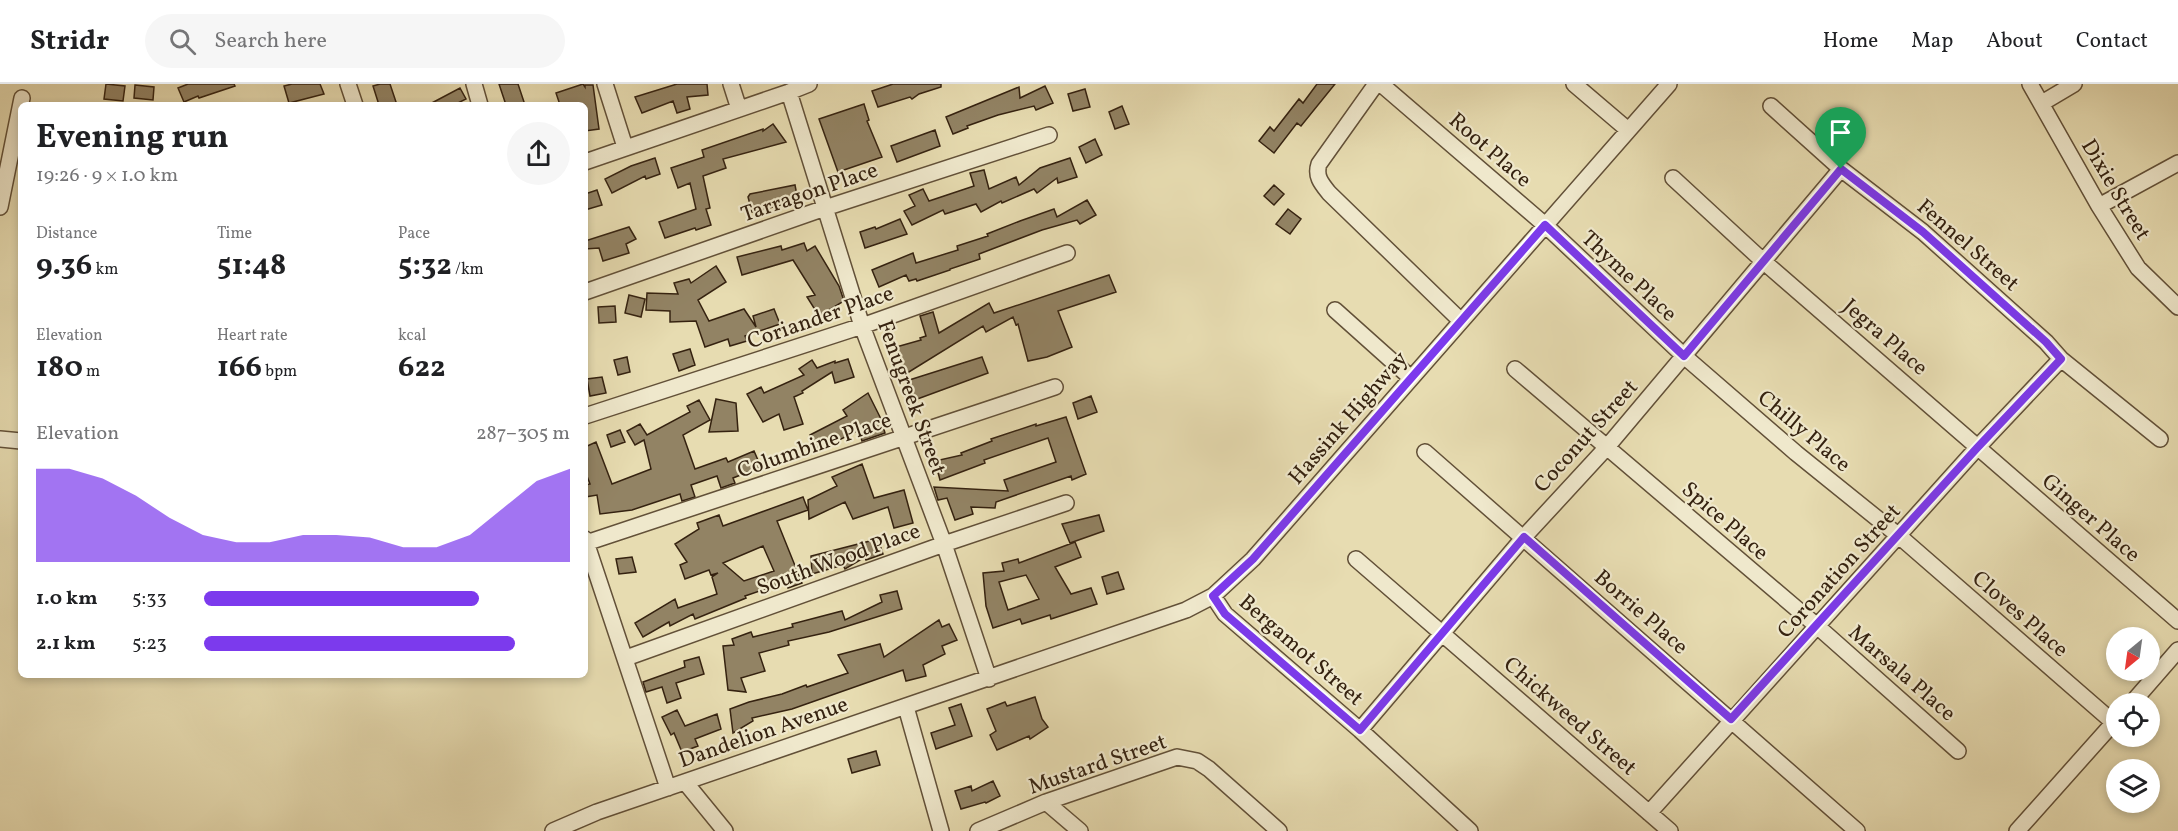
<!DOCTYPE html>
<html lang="en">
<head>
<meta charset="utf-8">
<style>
  body { margin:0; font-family:Vollkorn,serif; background:#f6f6f6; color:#202124; height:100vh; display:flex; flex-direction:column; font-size:22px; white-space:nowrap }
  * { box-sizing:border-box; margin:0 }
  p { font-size:20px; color:#757577 }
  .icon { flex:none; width:33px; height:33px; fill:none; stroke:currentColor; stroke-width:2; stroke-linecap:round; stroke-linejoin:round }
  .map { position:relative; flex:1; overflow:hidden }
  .side { position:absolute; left:18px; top:18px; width:570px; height:576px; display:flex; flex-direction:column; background:#fff; border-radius:9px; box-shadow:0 3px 9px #0003 }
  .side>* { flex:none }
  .needle { width:39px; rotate:209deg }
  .controls { position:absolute; left:2106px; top:543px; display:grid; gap:12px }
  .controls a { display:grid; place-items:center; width:54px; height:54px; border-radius:50%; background:#fff; box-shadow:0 3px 9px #0003; font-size:30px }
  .pin { position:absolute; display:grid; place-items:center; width:51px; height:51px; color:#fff; margin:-62px -26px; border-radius:50% 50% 50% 0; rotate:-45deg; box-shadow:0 0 6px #0007 }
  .pin .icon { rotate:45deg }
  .round { display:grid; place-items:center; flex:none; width:63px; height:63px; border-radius:32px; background:#f6f6f6 }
  .headline { display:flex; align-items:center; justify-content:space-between; height:102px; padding:0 18px }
  h1 { font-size:33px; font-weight:700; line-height:45px }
  .figures { display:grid; grid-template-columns:repeat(3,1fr); gap:9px; height:102px; padding:6px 18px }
  .figures div { display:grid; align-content:center }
  .figures b { font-size:30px; font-weight:700 }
  .figures small { font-size:16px; font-weight:400 }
  .figures p { font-size:16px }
  .chart { height:168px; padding:12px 18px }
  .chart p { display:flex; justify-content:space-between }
  .chart svg { width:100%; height:108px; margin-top:6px; fill:#7c3aed; opacity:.7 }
  ul { padding:0 18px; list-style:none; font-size:20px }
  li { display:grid; grid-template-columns:96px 72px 1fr; align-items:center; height:45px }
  li i { height:15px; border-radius:8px; background:#7c3aed }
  header { display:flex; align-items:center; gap:36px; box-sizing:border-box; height:84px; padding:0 30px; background:#fff; border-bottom:2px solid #e0e0e0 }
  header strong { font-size:28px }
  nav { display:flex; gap:33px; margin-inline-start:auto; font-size:21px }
  .search { width:420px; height:54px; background:#f6f6f6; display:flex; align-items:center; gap:15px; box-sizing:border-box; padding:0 21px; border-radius:33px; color:#757577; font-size:22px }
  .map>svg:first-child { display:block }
  .building { fill:#928364; stroke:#352210; stroke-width:1.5; fill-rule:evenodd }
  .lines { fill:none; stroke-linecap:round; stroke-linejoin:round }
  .street-casing { stroke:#625038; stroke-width:18 }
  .street { stroke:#efe8cc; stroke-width:15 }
  .route-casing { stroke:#fff; stroke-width:12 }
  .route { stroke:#7c3aed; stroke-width:8 }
  .labels { text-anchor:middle; stroke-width:4.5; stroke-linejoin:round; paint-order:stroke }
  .street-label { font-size:22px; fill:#352210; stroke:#efe8cc }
</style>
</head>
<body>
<header>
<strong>Stridr</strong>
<div class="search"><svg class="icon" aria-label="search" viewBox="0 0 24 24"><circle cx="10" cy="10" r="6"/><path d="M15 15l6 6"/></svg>Search here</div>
<nav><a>Home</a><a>Map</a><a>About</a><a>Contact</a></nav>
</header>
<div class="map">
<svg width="2178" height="747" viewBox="0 0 2178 747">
  <rect width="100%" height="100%" fill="#e7dcb1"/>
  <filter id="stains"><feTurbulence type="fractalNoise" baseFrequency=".00333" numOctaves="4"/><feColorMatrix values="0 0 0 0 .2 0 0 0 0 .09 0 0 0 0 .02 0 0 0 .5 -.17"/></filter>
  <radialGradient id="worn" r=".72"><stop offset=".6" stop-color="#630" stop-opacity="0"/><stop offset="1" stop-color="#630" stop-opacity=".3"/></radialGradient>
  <!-- building -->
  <path class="building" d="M106 0 125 2 123 17 104 15Z
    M188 0H234L235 2 199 14 198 12 184 18 178 4Z
    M292 0H320L324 10 289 19 284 2Z
    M380 0H390L397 21H379L373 2Z
    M499 0H518L525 21H506Z
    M583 0 585 3V1H593L599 45 585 47V21H560L556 9Z
    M677 0H707L708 11 687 13 690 25 677 29 673 17 642 29 635 13Z
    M893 0H941V3L919 10 912 15 910 13 878 23 872 7Z
    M1317 0H1335L1301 42 1297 39 1274 69 1259 57 1270 43 1274 47 1299 15 1303 19Z
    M135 1 154 3 153 16 134 14Z
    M1045 2 1053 19 1036 26 1034 22 998 31 967 42 968 44 953 50 946 33 1019 3 1020 14Z
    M460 4 466 15 454 21H428Z
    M1085 5 1090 23 1073 27 1068 10Z
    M864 20 869 36 867 37 882 73 838 88 819 35Z
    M1122 22 1129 40 1115 45 1109 28Z
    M773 40 786 58 723 75 726 84 703 92 710 124 706 125 711 141 696 146 695 144 665 154 659 138 696 125 690 99 678 104 671 84 704 73 702 66 763 45V47Z
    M935 46 940 62 897 78 891 62Z
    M1095 55 1102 71 1086 79 1079 63Z
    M655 74 660 90 646 95 645 92 612 109 605 95 631 82Z
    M1070 74 1077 93 1058 99 1057 94 1037 109 1034 105 1002 119 1001 117 981 128 976 120 945 130 943 126 912 141 904 127 915 122 909 111 923 105 929 117 974 102 970 89 984 86 989 105 1016 93 1019 101 1040 84Z
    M795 101 798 117 752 128 748 113 750 110Z
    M1274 101 1284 110 1274 121 1264 112Z
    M597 106 602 121 585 126V110Z
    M1087 116 1096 131 1080 140 1077 136 1042 146 979 170 980 175 950 185V186L917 197 916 195 909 197 906 191 879 203 872 186 913 169 916 179 958 166 957 162 988 152 987 150 1020 137 1054 125 1057 133Z
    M1288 125 1301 135 1290 150 1276 140Z
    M900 135 907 150 865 164 860 148 875 143 876 145Z
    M629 143 636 155 626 160 629 169 603 177 599 164 585 165V157Z
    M804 159 807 167 815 162 839 202 844 217 819 232 807 213 815 211 793 176 742 191 737 173 781 162 782 166Z
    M716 182 726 198 698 216 709 237 744 225 756 243 753 232 774 225 780 240 745 252 747 257 730 262 728 255 705 263 696 237 670 238V227L646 226 647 209 678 210 674 199 689 195 691 199Z
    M1109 191 1116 208 1058 227 1072 263 1047 273 1028 277 1018 240 1016 241 1013 233 986 248 983 242 904 291 901 279 893 281 889 265 921 256 920 254 926 252 920 232 933 228 939 249 989 219 994 229Z
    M629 211 645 215 641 233 625 229Z
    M615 222 616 238 599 239 598 223Z
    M690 265 695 281 679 287 673 270Z
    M627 273 630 288 618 291 614 276Z
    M982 273 988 289 912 317 906 297Z
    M848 275 854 293 835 299 832 288 802 307 803 309 794 313 803 340 784 346 779 330 763 338 747 310 761 303 764 309 804 291 799 285 812 276 817 284 835 277V279Z
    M602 293 606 309 590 312 587 295Z
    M868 309 881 335 885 349 862 357 859 346 815 368 810 351 847 332 843 326Z
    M1091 312 1097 328 1078 335 1073 319Z
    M716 315 736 319 738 347 709 348Z
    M699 316 710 336 683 351 695 385 726 374 728 378 754 367 761 383 733 394 735 399 721 404 717 392 691 401 695 413 682 417 680 410 632 426 600 430 597 411 585 413V401L590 400 585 387V363L596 358 612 400 651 385 644 356 635 361 627 347 640 340 647 351 690 328 687 322Z
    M1066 333 1086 390 1072 396 1071 392 996 418 995 424 971 423 973 430 955 436 947 414 938 416 934 403 1008 407 1004 396 1056 378 1048 354 984 376 985 379 940 396 935 377 962 371 961 369 992 357 991 355 1036 340V342Z
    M620 346 625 358 611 363 607 351Z
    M862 380 874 414 904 406 913 439 894 444 888 423 853 435 845 418 809 435 808 416 837 402 832 393Z
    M803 413 808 426 777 437 802 499 788 504 786 498 745 512 746 514 695 535 693 530 670 542 669 538 643 553 635 539 675 515 678 524 717 510 712 493 718 489 711 491 709 486 685 495 680 481 687 478 675 460 699 445 697 439 719 431 723 442ZM763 462 774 487 744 497 723 479Z
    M1099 431 1104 447 1070 459 1062 440Z
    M878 455 883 470 866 476 865 473 845 485 843 481 812 490 811 472Z
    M1075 458 1081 473 1055 483 1071 510 1091 504 1097 520 1051 535 1050 531 1022 540 1020 535 993 544 986 522 983 489 1004 487 1002 479 1018 475 1019 479ZM1026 491 1039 515 1008 526 999 498Z
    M632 473 636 488 619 490 616 475Z
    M1118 488 1124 505 1107 510 1102 493Z
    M897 507 902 525 829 548 788 557 789 561 759 569 765 587 741 594 746 608 728 606 723 562 734 561 732 555 751 548 753 553 793 543 792 540 842 527 845 536 882 518 880 511Z
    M939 536 942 543 949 540 957 556 942 562 945 570 923 581 926 592 906 597 903 586 792 625 752 634 753 637 733 649 730 625 749 618 782 610 806 601 807 603 848 589 838 571 880 560 884 573Z
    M699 573 704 590 676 599 681 614 667 619 662 603 646 608 643 598 685 583 684 577Z
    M1035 613 1042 635 1048 643 1030 655 1029 652 997 666 990 651 996 647 987 625 1005 618 1007 622Z
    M961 620 972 652 936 665 931 649 955 641 949 624Z
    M677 626 685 642 717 630 721 645 695 655 698 662 682 668 674 649 671 651 662 633Z
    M876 667 880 681 852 689 848 675Z
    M993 697 1000 712 986 719 985 718 961 725 955 707 971 702 972 707Z"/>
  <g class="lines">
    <defs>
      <path id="street" d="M348 0 355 21
        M474 0 480 21
        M605 0 625 63
        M731 0 739 25
        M1376 0 1319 80C1315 92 1321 99 1329 109L1461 237
        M1381 0 1545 141 1684 272 1796 369 1899 452 2114 639
        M1574 0 1628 46
        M2030 0 2099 122 2138 184 2178 223
        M789 8 809 0
        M2042 19 2074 0
        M1771 22 1841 85 1923 148 2046 258 2061 275 2160 355
        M585 78 789 8 862 242 944 460 989 595
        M1673 94 1763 177 2178 537
        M2099 122 2178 79
        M0 123 22 14
        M585 208 825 124 1049 51
        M1335 226 1411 294
        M1515 285 1817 542 1958 667
        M585 332 862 242 1067 169
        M0 355 21 357
        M1425 368 1857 747
        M585 455 668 704
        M586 459 1055 303
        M1356 475 1670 747
        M1213 512 1225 530 1360 646 1470 747
        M626 574 944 460 1066 419
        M2131 620 2178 566
        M906 623 941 747
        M1360 646 1524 453 1607 363 1841 85
        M685 698 725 747
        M1046 718 1080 747
        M1649 729 1977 364 2061 275
        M553 747 597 728 1186 526 1213 512 1253 475 1669 0
        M978 747 1046 718 1177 673 1197 677 1209 685 1279 747
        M2017 747 2116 636"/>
    </defs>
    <!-- street casing -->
    <use href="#street" class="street-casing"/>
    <!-- street -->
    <use href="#street" class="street"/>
  </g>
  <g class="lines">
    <defs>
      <path id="route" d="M1841 85 1923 148 2046 258 2061 275 1977 364 1731 635 1524 453 1360 646 1225 530 1213 512 1253 475 1545 141 1684 272Z"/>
    </defs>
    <!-- route casing -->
    <use href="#route" class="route-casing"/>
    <!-- route -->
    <use href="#route" class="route"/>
  </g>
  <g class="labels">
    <!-- street labels -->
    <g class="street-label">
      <text transform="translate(1491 65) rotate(41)" y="8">Root Place</text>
      <text transform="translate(2117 105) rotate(59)" y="8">Dixie Street</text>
      <text transform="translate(809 107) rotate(-19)" y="8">Tarragon Place</text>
      <text transform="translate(1969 160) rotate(41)" y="8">Fennel Street</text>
      <text transform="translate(1630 191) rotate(43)" y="8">Thyme Place</text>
      <text transform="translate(820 232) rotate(-19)" y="8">Coriander Place</text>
      <text transform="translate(1886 252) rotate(41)" y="8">Jegra Place</text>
      <text transform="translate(913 313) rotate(70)" y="8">Fenugreek Street</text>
      <text transform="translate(1347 333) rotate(-49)" y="8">Hassink Highway</text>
      <text transform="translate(1805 346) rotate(40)" y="8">Chilly Place</text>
      <text transform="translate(1585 351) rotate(-48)" y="8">Coconut Street</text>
      <text transform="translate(814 360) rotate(-19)" y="8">Columbine Place</text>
      <text transform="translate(2092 433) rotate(41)" y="8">Ginger Place</text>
      <text transform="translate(1726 436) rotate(41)" y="8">Spice Place</text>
      <text transform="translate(838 474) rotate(-20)" y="8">South Wood Place</text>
      <text transform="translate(1838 486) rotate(-48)" y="8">Coronation Street</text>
      <text transform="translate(1642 527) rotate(41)" y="8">Borrie Place</text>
      <text transform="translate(2021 529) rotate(41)" y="8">Cloves Place</text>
      <text transform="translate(1302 565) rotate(41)" y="8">Bergamot Street</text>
      <text transform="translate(1903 588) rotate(41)" y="8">Marsala Place</text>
      <text transform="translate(1571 631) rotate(41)" y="8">Chickweed Street</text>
      <text transform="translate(763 647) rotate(-19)" y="8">Dandelion Avenue</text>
      <text transform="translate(1097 679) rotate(-19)" y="8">Mustard Street</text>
    </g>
  </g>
  <rect width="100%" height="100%" filter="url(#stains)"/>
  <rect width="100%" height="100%" fill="url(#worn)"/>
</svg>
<div class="controls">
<a><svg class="needle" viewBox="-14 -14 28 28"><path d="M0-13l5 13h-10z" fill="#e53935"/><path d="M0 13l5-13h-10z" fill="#757577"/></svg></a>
<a><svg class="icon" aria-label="locate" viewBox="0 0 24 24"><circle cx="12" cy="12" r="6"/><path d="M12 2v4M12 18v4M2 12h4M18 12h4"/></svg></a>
<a><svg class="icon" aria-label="layers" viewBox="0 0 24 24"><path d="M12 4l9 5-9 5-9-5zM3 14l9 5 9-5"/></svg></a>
</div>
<div class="pin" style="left:1841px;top:85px;background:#1e9e55"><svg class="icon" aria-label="arrive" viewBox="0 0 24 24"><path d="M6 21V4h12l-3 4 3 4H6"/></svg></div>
<section class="side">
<div class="headline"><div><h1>Evening run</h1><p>19:26 · 9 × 1.0 km</p></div><a class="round"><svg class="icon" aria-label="share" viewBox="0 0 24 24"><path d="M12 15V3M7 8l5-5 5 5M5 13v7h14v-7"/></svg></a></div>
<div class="figures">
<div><p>Distance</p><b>9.36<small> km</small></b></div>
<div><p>Time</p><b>51:48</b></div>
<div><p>Pace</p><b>5:32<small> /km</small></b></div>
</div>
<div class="figures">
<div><p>Elevation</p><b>180<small> m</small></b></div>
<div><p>Heart rate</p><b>166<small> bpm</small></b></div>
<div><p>kcal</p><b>622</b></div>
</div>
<div class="chart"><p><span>Elevation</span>287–305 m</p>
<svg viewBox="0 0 160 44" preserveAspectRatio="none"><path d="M0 44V6L10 6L20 10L30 17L40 26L50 33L60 36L70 36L80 33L90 33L100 34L110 38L120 38L130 33L140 22L150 11L160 6V44z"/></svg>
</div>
<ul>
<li><b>1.0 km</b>5:33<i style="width:75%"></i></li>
<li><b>2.1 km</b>5:23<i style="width:85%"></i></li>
</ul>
</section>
</div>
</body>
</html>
